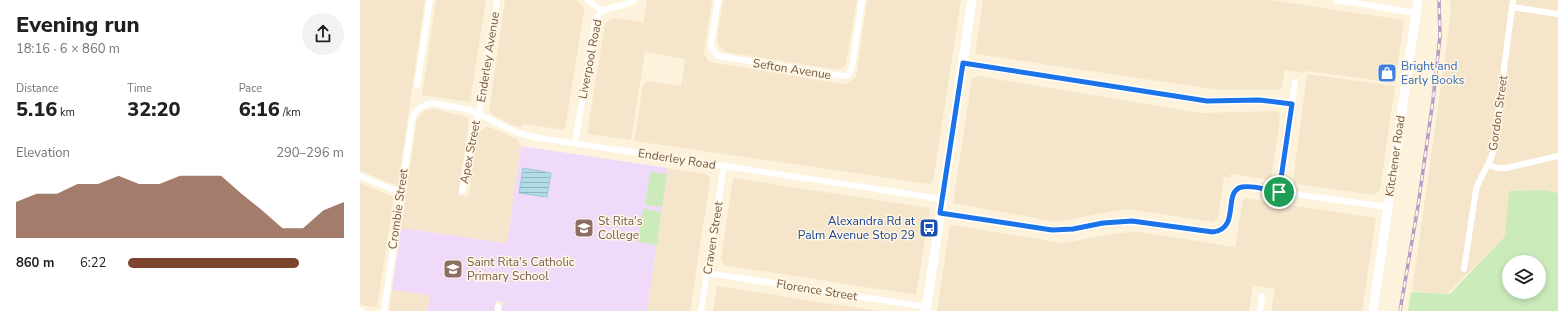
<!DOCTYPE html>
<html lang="en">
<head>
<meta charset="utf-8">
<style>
  body { margin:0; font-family:"Nunito Sans",sans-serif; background:#f2f2f2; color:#202124; height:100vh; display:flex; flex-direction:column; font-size:15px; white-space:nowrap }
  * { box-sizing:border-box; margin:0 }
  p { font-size:13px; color:#757577 }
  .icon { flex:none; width:22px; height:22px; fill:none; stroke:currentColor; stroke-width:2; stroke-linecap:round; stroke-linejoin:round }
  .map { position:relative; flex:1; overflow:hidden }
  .details { display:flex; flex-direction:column; background:#fff; width:360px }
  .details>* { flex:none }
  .buttons { position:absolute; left:1142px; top:255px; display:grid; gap:8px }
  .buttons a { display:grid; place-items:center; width:44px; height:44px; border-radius:50%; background:#fff; box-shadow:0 2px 6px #0003; font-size:20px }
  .pin { position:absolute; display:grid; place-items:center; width:34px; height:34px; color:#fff; margin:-17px; border:2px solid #fff; border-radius:50%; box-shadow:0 1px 4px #0007 }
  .round { display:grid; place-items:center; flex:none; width:42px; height:42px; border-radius:21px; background:#f2f2f2 }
  .overview { display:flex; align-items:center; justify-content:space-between; height:68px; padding:0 16px }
  h1 { font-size:22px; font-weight:800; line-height:30px }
  .figures { display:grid; grid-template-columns:repeat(3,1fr); gap:6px; height:68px; padding:4px 16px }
  .figures div { display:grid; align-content:center }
  .figures b { font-size:20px; font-weight:800 }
  .figures small { font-size:11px; font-weight:400 }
  .figures p { font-size:11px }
  .chart { height:112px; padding:8px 16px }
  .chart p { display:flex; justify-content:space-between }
  .chart svg { width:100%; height:72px; margin-top:4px; fill:#7d452e; opacity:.7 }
  ul { padding:0 16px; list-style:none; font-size:13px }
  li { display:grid; grid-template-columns:64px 48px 1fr; align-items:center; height:30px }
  li i { height:10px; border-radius:5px; background:#7d452e }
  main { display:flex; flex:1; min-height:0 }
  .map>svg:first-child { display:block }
  .residential { fill:#f5e5cb }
  .education { fill:#f0daf9 }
  .grass { fill:#cbebbb; fill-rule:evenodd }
  .water { fill:url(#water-rules); stroke:#97c9d9 }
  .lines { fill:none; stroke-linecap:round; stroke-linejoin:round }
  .street { stroke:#fff; stroke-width:6 }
  .secondary { stroke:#fff; stroke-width:9 }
  .rail-casing { stroke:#b69dc5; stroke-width:3.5 }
  .rail { stroke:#fff7e4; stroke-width:2; stroke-dasharray:6; stroke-linecap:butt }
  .route-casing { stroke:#fff; stroke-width:8 }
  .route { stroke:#1a73e8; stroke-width:5 }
  .labels { text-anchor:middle; stroke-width:3; stroke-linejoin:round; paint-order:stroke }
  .street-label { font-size:12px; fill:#735945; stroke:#fff7e4 }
  .shop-label { font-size:12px; fill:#366cbe; stroke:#fff7e4; text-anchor:start }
  .education-label { font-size:12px; fill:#785e54; stroke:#fff7e4; text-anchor:start }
  .transit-label { font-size:12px; fill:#164399; stroke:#fff7e4; text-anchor:end }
</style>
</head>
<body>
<main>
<section class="details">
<div class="overview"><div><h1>Evening run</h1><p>18:16 · 6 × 860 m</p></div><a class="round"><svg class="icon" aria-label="share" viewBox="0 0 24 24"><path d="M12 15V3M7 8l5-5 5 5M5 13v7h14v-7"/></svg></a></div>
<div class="figures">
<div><p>Distance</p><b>5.16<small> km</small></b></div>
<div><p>Time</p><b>32:20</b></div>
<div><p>Pace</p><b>6:16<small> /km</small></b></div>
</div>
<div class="chart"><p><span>Elevation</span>290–296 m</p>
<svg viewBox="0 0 160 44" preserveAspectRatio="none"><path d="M0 44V22L10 17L20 17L30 11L40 11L50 6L60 11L70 11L80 6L90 6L100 6L110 17L120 27L130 38L140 38L150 27L160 22V44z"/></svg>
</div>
<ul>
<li><b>860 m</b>6:22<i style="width:79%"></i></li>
</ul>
</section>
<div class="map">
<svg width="1198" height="311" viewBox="0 0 1198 311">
  <defs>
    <pattern id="water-rules" width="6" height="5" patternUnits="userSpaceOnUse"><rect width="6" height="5" fill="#b1dbe7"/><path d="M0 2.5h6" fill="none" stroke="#94b5bd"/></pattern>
  </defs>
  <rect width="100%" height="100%" fill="#fdf3dd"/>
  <!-- residential -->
  <path class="residential" d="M0 0H65L38 186 0 171Z
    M76 0H126L110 102 62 95Z
    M145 0H215L223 5 224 11 205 130 163 124 162 127 152 125 133 115 129 111Z
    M287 0H352L344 53 349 62 482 84 488 83 496 77 507 0H601L573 182 570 184 274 141 283 85 287 81 321 86 325 59 285 52 271 140 227 134 245 24 249 20 256 18 283 22Z
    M363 0H497L486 64 483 68 478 70 366 52 361 49 358 45 357 38Z
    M623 0H910L1044 20 1035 83 947 71 943 73 925 70 921 90H859L615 54Z
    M1090 0H1198V193L1183 190 1150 191 1145 236 1087 294 1052 291 1085 57 1091 10Z
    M947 74 1035 86 1020 190 1017 193 1014 195 935 184 933 180Z
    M618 76 840 113 919 111 920 119 911 180 871 174 870 178 864 177 858 218 853 222 765 209 697 222 593 203 612 78Z
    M74 109 108 117V129L98 195 108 197 118 133 127 126 157 139 161 146 147 243 41 228 57 119 64 111Z
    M308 168 346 174 350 177V181L330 311H287Z
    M373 178 570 208 556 295 364 265 361 259Z
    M0 183 34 197 17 308 0 305Z
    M883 198 1016 218 1002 311H911L915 289 893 285 889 311H577L590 225 703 243 757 233 779 232 875 247Z
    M357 286 518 311H353Z
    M32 290 70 295 67 311H29Z"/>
  <!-- education -->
  <path class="education" d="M161 146 308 168 287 311H141L143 302 136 301 134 311H67L70 295 32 290 41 228 147 243Z"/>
  <!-- grass -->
  <path class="grass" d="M290 172 307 174 302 207 285 205Z
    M1183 190 1198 193V311H1048L1051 292 1090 294 1145 236 1149 191ZM1149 262H1179V292H1149Z
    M283 209 301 212 297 245 278 242Z"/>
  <!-- water -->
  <path class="water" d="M163 168 191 173 187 197 159 193Z"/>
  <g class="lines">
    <!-- street -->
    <path class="street" d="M228 0 242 11
      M358 0 351 45 352 49 358 56 483 76 488 75 492 68 502 0
      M977 0 1056 13
      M1152 7 1198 14
      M603 63 847 101 899 100 932 104
      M57 85 70 0
      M215 143 236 18C244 4 262 9 274 0
      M1128 165 1138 168H1146L1198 156
      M0 176 41 193
      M102 191 113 131 120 109 137 0
      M919 192 935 82
      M580 213 692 230 713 229 743 223 772 221 853 232C872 230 869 208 874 193L876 189 883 187 1028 207
      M1104 269 1116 190C1120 176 1129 166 1133 152L1153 0
      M347 273 567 307
      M0 311H1
      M24 311 52 120 55 112 58 109 67 104 73 103 110 110 158 133 179 138 582 199
      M138 311V307
      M341 311 364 166
      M900 311 902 296"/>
    <!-- secondary -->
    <path class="secondary" d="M566 311 612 0
      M1013 311 1058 0"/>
    <defs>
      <path id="rail" d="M1040 311 1058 206 1073 100 1080 36 1079 0"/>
    </defs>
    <!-- rail casing -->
    <use href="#rail" class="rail-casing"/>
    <!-- rail -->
    <use href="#rail" class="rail"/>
  </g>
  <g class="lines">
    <defs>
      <path id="route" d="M603 63 847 101 899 100 932 104 919 192C908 190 893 185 882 187 862 191 881 229 853 232L772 221 743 223 713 229 692 230 580 213Z"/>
    </defs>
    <!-- route casing -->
    <use href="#route" class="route-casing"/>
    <!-- route -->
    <use href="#route" class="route"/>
  </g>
  <!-- icons -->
  <defs>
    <symbol id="shop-square" viewBox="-11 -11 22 22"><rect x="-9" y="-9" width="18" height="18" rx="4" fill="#3f7fe0" stroke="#fff7e4"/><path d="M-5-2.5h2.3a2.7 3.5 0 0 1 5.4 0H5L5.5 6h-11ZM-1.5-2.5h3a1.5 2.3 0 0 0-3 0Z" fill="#fff"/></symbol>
    <symbol id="school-square" viewBox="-11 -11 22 22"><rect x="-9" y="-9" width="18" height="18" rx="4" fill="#8d6e63" stroke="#fff7e4"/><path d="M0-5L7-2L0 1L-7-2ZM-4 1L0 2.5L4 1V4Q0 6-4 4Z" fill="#fff"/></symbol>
    <symbol id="bus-square" viewBox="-11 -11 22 22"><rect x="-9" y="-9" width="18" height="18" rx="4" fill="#1a4fb4" stroke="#fff7e4"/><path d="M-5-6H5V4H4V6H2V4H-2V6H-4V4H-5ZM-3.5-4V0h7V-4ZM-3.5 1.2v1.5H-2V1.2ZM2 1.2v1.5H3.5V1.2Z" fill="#fff"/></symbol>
  </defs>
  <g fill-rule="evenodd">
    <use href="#shop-square" x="1016" y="62" width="22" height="22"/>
    <use href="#school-square" x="213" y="217" width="22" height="22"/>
    <use href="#bus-square" x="558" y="217" width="22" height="22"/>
    <use href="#school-square" x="82" y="258" width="22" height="22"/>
  </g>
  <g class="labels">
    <!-- street labels -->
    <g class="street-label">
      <text transform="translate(128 57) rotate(-81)" y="4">Enderley Avenue</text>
      <text transform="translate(230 59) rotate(-79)" y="4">Liverpool Road</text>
      <text transform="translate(432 69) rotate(9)" y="4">Sefton Avenue</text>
      <text transform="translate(1138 113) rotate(-82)" y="4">Gordon Street</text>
      <text transform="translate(110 152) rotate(-79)" y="4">Apex Street</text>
      <text transform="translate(1035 156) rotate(-82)" y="4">Kitchener Road</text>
      <text transform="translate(317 159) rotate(9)" y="4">Enderley Road</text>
      <text transform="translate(38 209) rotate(-82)" y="4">Crombie Street</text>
      <text transform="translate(353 238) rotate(-81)" y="4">Craven Street</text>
      <text transform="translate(457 290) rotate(9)" y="4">Florence Street</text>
    </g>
    <!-- shop labels -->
    <g class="shop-label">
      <text x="1041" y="70">Bright and<tspan x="1041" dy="14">Early Books</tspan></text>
    </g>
    <!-- education labels -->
    <g class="education-label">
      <text x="238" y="225">St Rita's<tspan x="238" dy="14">College</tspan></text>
      <text x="107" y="266">Saint Rita's Catholic<tspan x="107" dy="14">Primary School</tspan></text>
    </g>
    <!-- transit labels -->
    <g class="transit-label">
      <text x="555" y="225">Alexandra Rd at<tspan x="555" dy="14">Palm Avenue Stop 29</tspan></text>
    </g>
  </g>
</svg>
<div class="buttons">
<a><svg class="icon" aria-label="layers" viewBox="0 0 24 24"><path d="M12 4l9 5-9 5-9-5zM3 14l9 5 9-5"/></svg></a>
</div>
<div class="pin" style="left:919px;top:192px;background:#1e9e55"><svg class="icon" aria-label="arrive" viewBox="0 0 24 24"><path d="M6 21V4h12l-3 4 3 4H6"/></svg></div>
</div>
</main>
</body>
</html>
